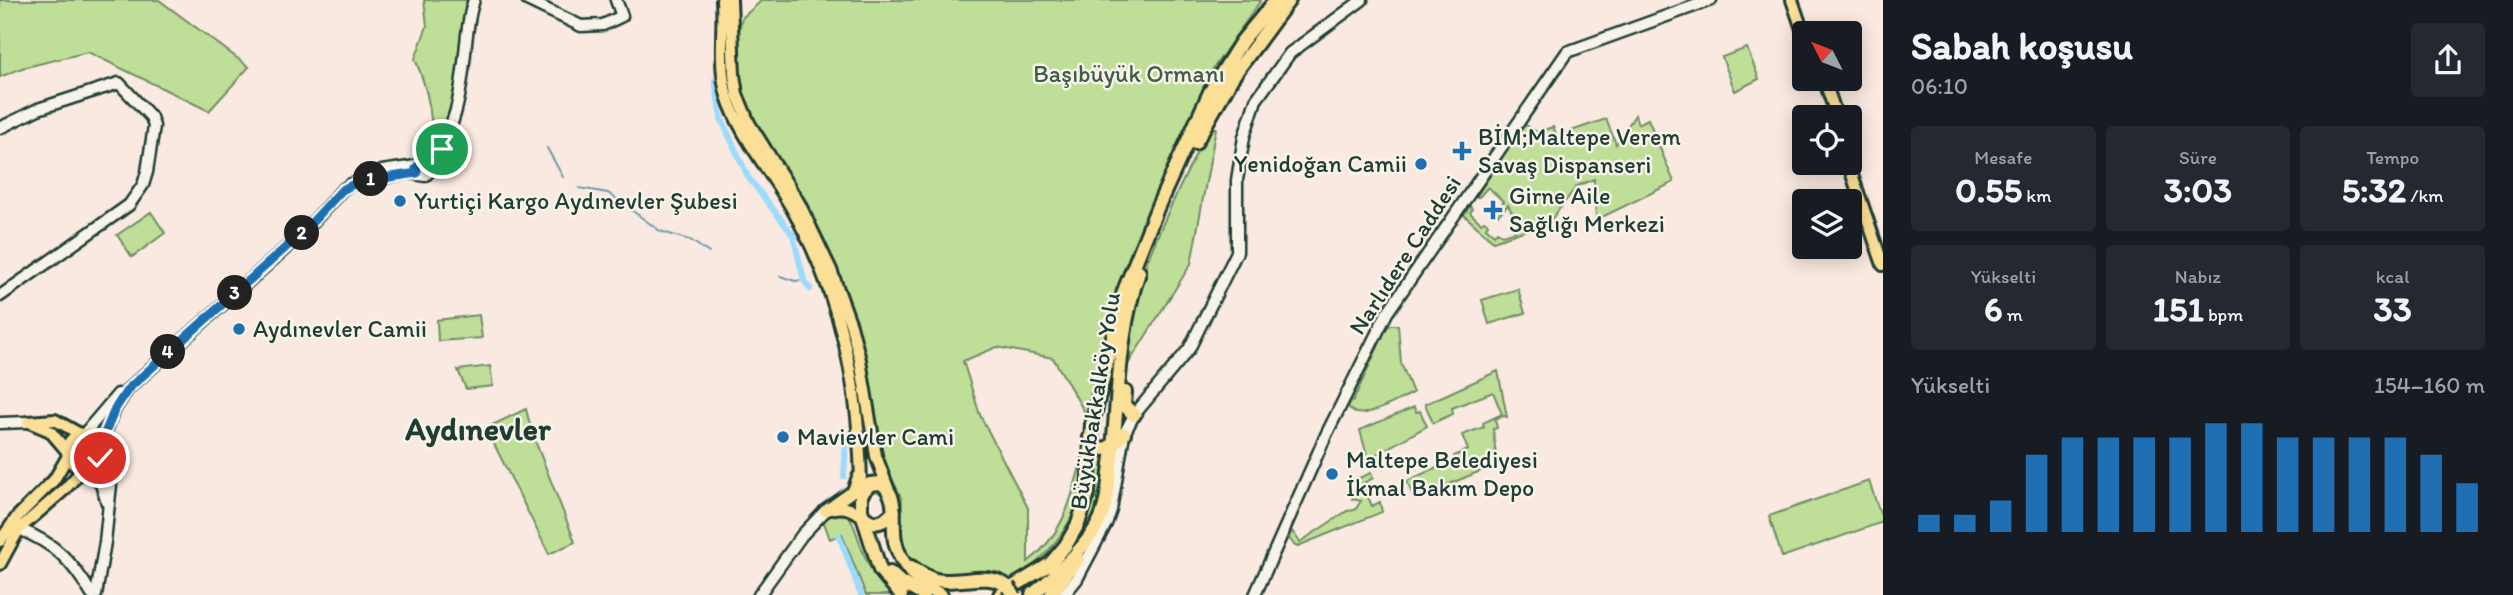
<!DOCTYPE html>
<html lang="tr">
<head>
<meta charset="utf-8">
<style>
  body { margin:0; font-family:Itim,sans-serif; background:#242831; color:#f1f3f6; height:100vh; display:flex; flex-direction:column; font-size:26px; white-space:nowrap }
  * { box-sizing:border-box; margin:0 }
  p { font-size:23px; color:#9ea1a6 }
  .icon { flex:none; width:38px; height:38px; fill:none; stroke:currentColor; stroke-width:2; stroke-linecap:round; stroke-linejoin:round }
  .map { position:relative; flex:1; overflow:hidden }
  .drawer { display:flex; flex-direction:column; background:#171b24; width:630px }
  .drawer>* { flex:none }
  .needle { width:46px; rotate:312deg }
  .tools { position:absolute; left:1792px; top:21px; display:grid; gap:14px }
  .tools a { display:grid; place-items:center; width:70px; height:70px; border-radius:7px; background:#171b24; box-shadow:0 4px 18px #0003; font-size:35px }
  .pin { position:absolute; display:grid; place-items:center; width:60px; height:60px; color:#fff; margin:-30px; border:4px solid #fff; border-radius:50%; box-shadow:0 2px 7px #0007 }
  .km { position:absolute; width:35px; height:35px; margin:-18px; border-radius:50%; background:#222; color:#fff; font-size:19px; line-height:35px; text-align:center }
  .round { display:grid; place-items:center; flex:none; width:74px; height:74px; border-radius:7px; background:#242831 }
  .summary { display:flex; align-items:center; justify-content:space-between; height:119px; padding:0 28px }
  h1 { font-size:38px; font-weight:700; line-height:52px }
  .figures { display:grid; grid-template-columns:repeat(3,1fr); gap:10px; height:119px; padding:7px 28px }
  .figures div { display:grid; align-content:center; border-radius:7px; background:#242831; text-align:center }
  .figures b { font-size:35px; font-weight:700 }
  .figures small { font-size:19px; font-weight:400 }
  .figures p { font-size:19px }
  .chart { height:196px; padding:14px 28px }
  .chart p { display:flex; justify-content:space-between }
  .chart svg { width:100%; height:126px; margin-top:7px; stroke:#1f6fb2; stroke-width:6 }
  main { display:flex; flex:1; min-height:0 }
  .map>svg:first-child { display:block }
  .green { fill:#bfde97; stroke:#6f8e66; stroke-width:2 }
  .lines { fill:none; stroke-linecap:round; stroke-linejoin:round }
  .stream { stroke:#699cad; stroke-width:2 }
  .canal { stroke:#9bdbfd; stroke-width:6 }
  .secondary-casing { stroke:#1f3d34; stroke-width:15 }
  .primary-casing { stroke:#1f3d34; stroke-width:16 }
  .highway-casing { stroke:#1f3d34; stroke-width:18 }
  .secondary { stroke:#f7f3e8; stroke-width:10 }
  .primary { stroke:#fbdf96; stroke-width:10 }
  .highway { stroke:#fbdf96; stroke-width:12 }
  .highway-bridge-casing { stroke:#1f3d34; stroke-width:18; stroke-linecap:butt }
  .highway-bridge { stroke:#fbdf96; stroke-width:12 }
  .route-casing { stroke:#fff; stroke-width:14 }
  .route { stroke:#1f6fb2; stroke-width:9 }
  .poi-dot { fill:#1f6fb2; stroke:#f7f3e8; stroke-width:2.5 }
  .labels { text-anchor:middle; stroke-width:5; stroke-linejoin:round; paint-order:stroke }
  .park-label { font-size:24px; fill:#3f5d48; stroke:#f7f3e8 }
  .poi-label { font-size:24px; fill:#1f3d34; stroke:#f7f3e8; text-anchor:start }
  .street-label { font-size:24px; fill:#1f3d34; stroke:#f7f3e8 }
  .district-label { font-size:32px; font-weight:bold; fill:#1f3d34; stroke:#f7f3e8 }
</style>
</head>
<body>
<main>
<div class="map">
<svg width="1883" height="595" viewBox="0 0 1883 595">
  <rect width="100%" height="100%" fill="#f9e9e0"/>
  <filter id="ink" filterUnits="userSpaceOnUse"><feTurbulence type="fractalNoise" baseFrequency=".0143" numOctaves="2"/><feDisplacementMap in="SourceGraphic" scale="14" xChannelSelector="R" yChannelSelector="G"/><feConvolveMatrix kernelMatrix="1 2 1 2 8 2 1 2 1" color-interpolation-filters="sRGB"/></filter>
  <g filter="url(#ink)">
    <!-- green -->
    <path class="green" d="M0 0H159L249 67 209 111 88 52 22 68 0 77Z
      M424 0H468L451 119 435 154 429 152C436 123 427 87 415 59L427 26Z
      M762 0H1261L1210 73 1120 282 1087 416 1053 358 997 347 963 361 980 415 1028 508V562C1062 536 1071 502 1081 462 1090 510 1048 558 1012 582L1002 577 927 572 912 563 905 552 900 522 902 500 887 468 873 419 864 360 854 315 825 241 806 205 751 116 741 86 738 36 742 18Z
      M1747 48 1759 79 1735 91 1722 57Z
      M1635 115 1638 124 1648 119 1674 182 1596 220 1594 179 1577 186 1541 233 1535 227 1493 241 1464 215 1470 206 1472 209 1470 213 1481 223 1484 221 1488 224 1486 228 1494 235 1497 232 1502 235 1515 231 1525 221 1511 211 1508 205 1498 215 1495 212 1504 202 1488 187 1479 197H1476L1524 124 1537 132 1553 127 1557 136 1606 119 1616 144Z
      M1216 128 1191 264 1130 361C1130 349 1130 336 1131 323 1139 261 1181 188 1207 130Z
      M151 212 165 233 132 257 117 235Z
      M1518 289 1525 313 1489 324 1482 300Z
      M479 315 482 338 438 341 437 320Z
      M1391 325H1398L1401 363 1413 393C1397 400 1357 426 1348 406L1353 401 1384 334 1382 329Z
      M490 366 493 386 466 389 458 370Z
      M1498 371 1507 417 1504 416 1495 419 1497 428 1493 429 1497 464 1414 499 1407 481 1455 459 1454 456 1468 450 1462 435 1484 427 1483 423 1502 414 1493 392 1452 408 1453 414 1433 423 1425 404Z
      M1414 407 1416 412 1420 411 1427 426 1368 459 1360 430Z
      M526 409 532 433 575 542 549 554 486 428Z
      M1095 455 1107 456 1093 521 1084 536 1079 533 1093 496Z
      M1371 473 1373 478 1362 484 1372 506 1380 502 1382 512 1298 546H1295L1289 538 1292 531 1300 542 1347 511 1355 510 1361 501 1352 499 1359 478Z
      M1869 481 1883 522 1782 557 1769 516Z
      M843 510C855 522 856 534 862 549 868 566 878 583 892 595H866L842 534 830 539 823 520 831 512Z"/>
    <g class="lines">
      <!-- stream -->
      <path class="stream" d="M547 148 563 177
        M579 188 608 193 660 231 692 241 709 253
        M780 276 795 281 804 280"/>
      <!-- canal -->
      <path class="canal" d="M715 80 721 118 748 177 793 235 804 280 810 289
        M844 476 846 441
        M839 535 861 595"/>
      <defs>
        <path id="secondary" d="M527 0 581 26 603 25 622 16 616 0
          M0 128 38 109 119 83 151 117 154 126 147 172 143 185 129 205 0 296
          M428 164C456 133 461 93 465 53 467 35 468 17 474 0
          M382 171 416 166
          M0 423 28 422
          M84 434 118 394
          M100 445 115 409 128 389 304 232 342 190 351 184 410 173 425 176 430 171 427 163 422 162 416 166
          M88 468 101 484 107 503
          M19 529C56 544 72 561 92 595
          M96 595 105 542 111 484 109 468 101 454
          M759 595 802 535 825 511
          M1064 595 1077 579 1106 524 1111 510 1124 434 1134 415 1189 349 1237 252V180L1244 137 1256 100 1290 53 1362 0
          M1255 595 1326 435 1387 313 1567 52 1711 0"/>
        <path id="primary" d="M722 0C724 32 718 65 727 96 739 134 771 172 791 207 842 296 861 392 861 494
          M731 0 734 75 737 94 749 123 799 203 831 270 851 325 860 360 876 456 888 488
          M1792 0 1804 35
          M1824 79 1837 117
          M1848 163 1883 265
          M28 422 55 420 80 434
          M31 423 50 431 67 451
          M67 451a17 17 0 1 1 34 0a17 17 0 1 1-34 0Z
          M831 509C844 505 851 509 863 516
          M825 511 853 491 858 477
          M0 541 17 517 54 480 68 456
          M0 564 19 529 65 489 84 468"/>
        <path id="highway" d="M1195 143 1233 76 1289 0
          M1125 392 1124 405 1134 415
          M1090 437 1095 447C1107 454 1116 441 1124 434
          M863 516C875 527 884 523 894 511
          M911 567C919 572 927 578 936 580 960 585 988 570 1008 587
          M890 573 900 582 923 595
          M901 595 880 570 861 510V494L870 484 881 483C900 497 891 521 895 541 900 565 919 585 941 595
          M1000 595 1050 564 1066 545 1078 524 1088 493 1092 424 1124 291 1158 206 1210 92 1242 41 1276 0
          M1032 595C1055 576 1092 542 1102 515 1109 497 1109 476 1112 457 1119 395 1118 332 1139 272
          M1051 595 1078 559"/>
      </defs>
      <!-- secondary casing -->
      <use href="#secondary" class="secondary-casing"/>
      <!-- primary casing -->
      <use href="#primary" class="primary-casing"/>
      <!-- highway casing -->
      <use href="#highway" class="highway-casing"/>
      <!-- secondary -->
      <use href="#secondary" class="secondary"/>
      <!-- primary -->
      <use href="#primary" class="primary"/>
      <!-- highway -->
      <use href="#highway" class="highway"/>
      <defs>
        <path id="highway-bridge" d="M1008 587 1014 595"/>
      </defs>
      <!-- highway-bridge casing -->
      <use href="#highway-bridge" class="highway-bridge-casing"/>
      <!-- highway-bridge -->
      <use href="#highway-bridge" class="highway-bridge"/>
    </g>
  </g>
  <g class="lines" filter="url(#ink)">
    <defs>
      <path id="route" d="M100 458V445L115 409 128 389 303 232 342 190 358 182 417 173 416 168 422 162 428 164 442 149"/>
    </defs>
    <!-- route casing -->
    <use href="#route" class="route-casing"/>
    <!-- route -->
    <use href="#route" class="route"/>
  </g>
  <!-- markers -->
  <g class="poi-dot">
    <path d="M1458.5 140.5h7v7h7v7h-7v7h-7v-7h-7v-7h7z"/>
    <circle cx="1421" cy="164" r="7"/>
    <circle cx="400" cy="201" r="7"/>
    <path d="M1489.5 199.5h7v7h7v7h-7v7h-7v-7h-7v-7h7z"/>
    <circle cx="239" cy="329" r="7"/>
    <circle cx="783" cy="437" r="7"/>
    <circle cx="1332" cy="474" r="7"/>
  </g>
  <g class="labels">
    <!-- park labels -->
    <g class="park-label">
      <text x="1129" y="82">Başıbüyük Ormanı</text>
    </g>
    <!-- poi labels -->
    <g class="poi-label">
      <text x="1478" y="145">BİM;Maltepe Verem<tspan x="1478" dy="28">Savaş Dispanseri</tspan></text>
      <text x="1407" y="172" text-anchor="end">Yenidoğan Camii</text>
      <text x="1509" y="204">Girne Aile<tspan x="1509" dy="28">Sağlığı Merkezi</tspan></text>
      <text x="414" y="209">Yurtiçi Kargo Aydınevler Şubesi</text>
      <text x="253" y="337">Aydınevler Camii</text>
      <text x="797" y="445">Mavievler Cami</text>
      <text x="1346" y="468">Maltepe Belediyesi<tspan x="1346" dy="28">İkmal Bakım Depo</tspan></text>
    </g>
    <!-- street labels -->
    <g class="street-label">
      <text transform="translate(1405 255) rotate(-57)" y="8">Narlıdere Caddesi</text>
      <text transform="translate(1095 401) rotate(-81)" y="8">Büyükbakkalköy Yolu</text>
    </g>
    <!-- district labels -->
    <g class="district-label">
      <text x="478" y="440">Aydınevler</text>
    </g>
  </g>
</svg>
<div class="tools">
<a><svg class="needle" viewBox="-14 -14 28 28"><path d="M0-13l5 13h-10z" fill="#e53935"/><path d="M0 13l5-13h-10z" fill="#9ea1a6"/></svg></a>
<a><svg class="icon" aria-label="locate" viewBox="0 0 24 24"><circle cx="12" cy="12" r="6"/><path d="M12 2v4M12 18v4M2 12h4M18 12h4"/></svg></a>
<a><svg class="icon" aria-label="layers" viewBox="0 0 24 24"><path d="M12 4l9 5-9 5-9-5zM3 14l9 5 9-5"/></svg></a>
</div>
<div class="pin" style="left:442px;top:149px;background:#1e9e55"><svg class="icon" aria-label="arrive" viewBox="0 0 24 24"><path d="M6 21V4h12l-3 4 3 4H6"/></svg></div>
<div class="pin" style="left:100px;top:458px;background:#d93025"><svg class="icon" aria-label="check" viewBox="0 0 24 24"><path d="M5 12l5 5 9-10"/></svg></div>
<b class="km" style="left:371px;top:179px">1</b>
<b class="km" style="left:302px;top:233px">2</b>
<b class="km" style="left:235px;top:293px">3</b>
<b class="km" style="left:168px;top:352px">4</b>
</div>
<section class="drawer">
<div class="summary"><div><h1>Sabah koşusu</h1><p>06:10</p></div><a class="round"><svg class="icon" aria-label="share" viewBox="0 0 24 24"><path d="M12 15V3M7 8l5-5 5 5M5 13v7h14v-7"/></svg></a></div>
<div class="figures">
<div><p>Mesafe</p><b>0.55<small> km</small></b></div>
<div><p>Süre</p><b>3:03</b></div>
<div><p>Tempo</p><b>5:32<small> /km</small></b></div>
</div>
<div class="figures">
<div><p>Yükselti</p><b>6<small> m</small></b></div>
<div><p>Nabız</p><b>151<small> bpm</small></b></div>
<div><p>kcal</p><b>33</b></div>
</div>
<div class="chart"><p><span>Yükselti</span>154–160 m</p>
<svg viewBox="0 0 160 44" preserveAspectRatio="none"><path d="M5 44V38M15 44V38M25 44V33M35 44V17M45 44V11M55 44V11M65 44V11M75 44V11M85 44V6M95 44V6M105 44V11M115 44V11M125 44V11M135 44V11M145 44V17M155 44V27"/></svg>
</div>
</section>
</main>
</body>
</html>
